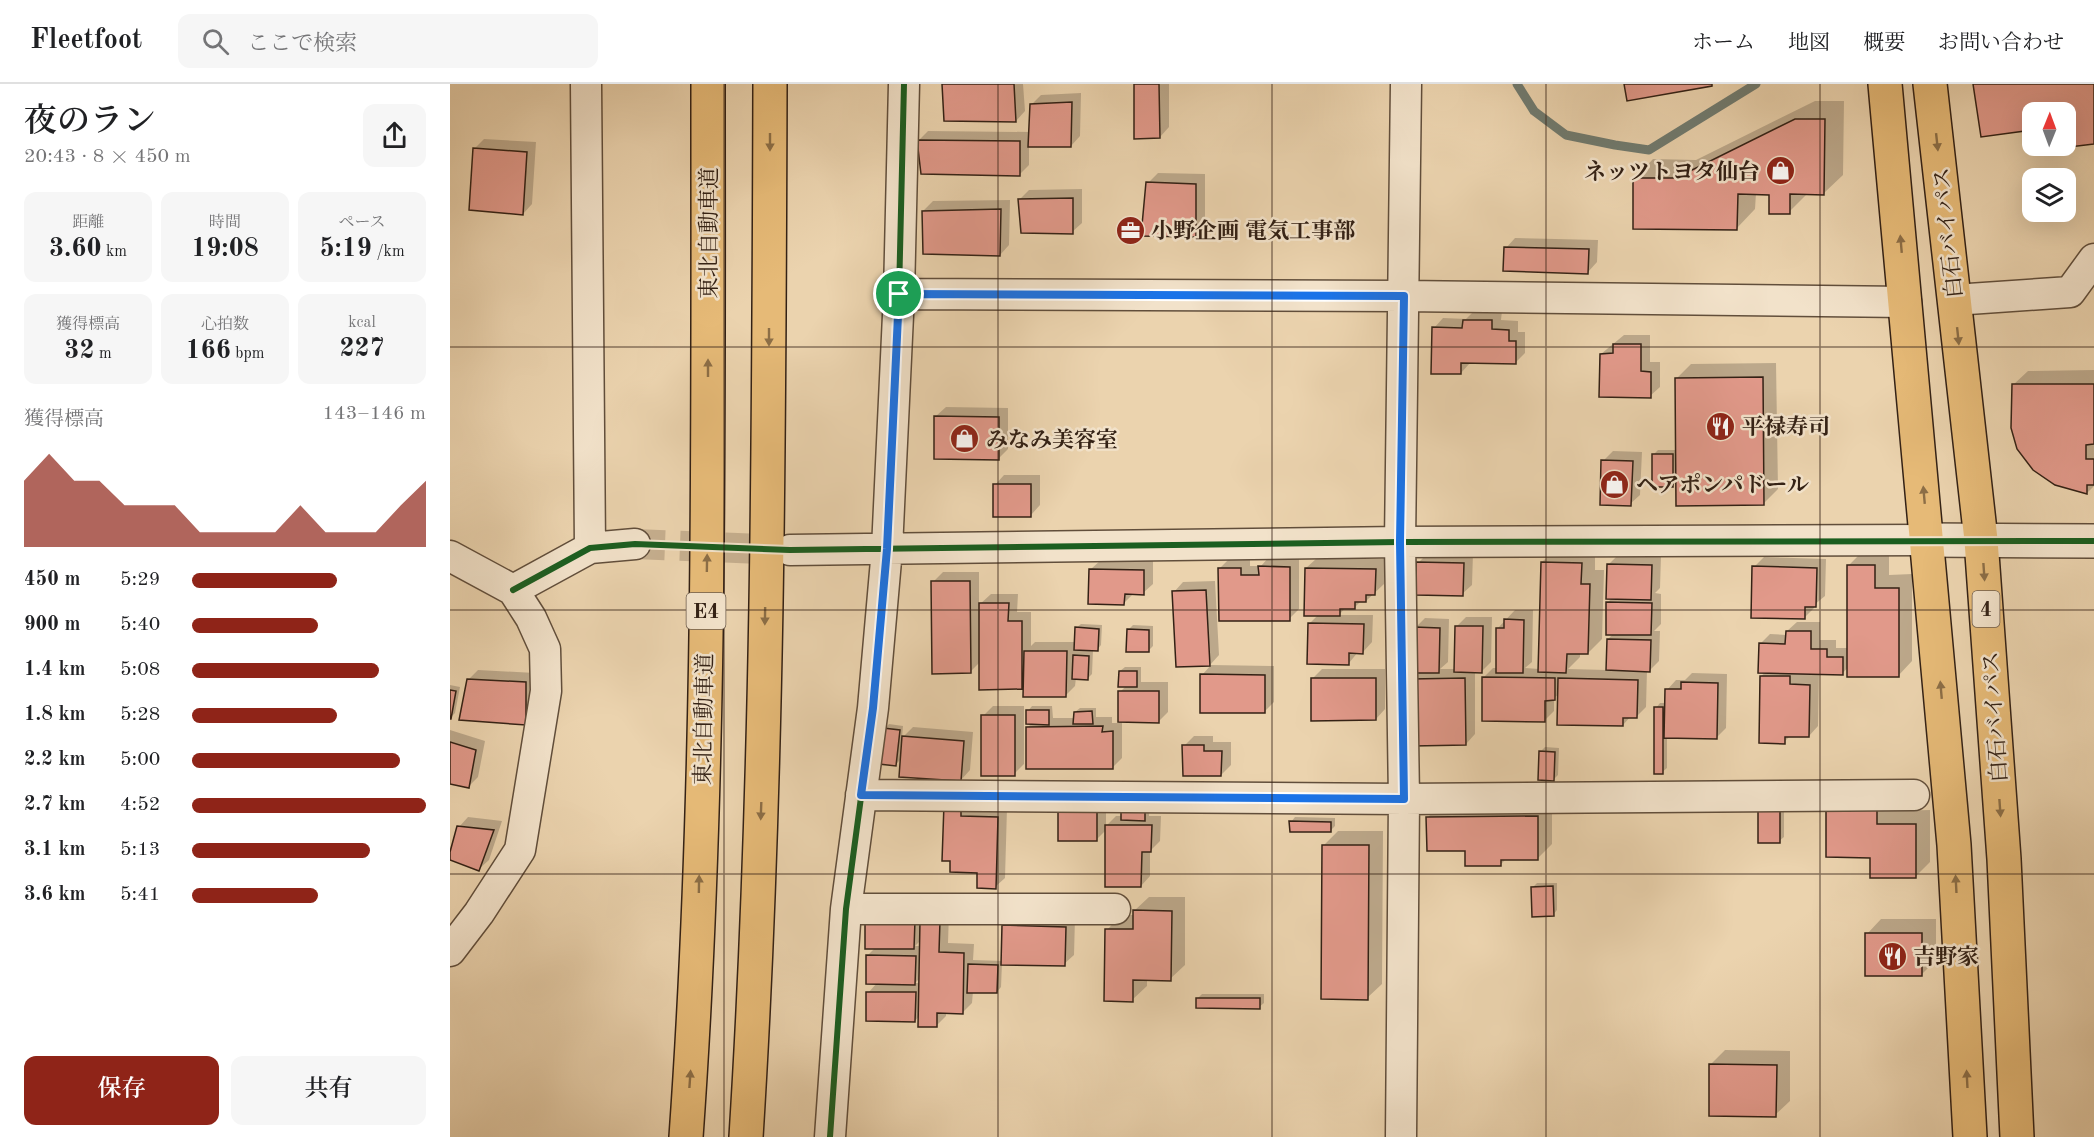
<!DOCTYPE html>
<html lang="ja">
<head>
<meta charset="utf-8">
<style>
  body { margin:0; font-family:"Old Standard TT","Noto Serif JP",serif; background:#f6f6f6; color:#202124; height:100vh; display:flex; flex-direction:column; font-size:22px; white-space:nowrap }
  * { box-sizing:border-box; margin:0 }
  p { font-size:20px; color:#757577 }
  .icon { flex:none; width:33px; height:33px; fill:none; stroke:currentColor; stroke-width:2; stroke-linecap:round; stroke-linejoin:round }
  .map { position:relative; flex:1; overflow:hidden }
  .panel { display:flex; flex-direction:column; background:#fff; width:450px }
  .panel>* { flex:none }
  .needle { width:39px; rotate:1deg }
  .tools { position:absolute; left:1572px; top:18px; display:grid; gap:12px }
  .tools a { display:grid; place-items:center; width:54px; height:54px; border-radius:12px; background:#fff; box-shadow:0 6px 24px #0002; font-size:30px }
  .pin { position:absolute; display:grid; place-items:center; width:51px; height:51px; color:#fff; margin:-26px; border:3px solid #fff; border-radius:50%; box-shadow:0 2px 6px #0007 }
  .round { display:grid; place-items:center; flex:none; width:63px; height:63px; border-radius:12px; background:#f6f6f6 }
  .summary { display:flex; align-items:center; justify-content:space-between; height:102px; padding:0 24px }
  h1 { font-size:33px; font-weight:600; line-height:45px }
  .figures { display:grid; grid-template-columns:repeat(3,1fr); gap:9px; height:102px; padding:6px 24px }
  .figures div { display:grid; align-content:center; border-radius:12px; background:#f6f6f6; text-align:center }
  .figures b { font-size:26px; font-weight:600 }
  .figures small { font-size:16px; font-weight:400 }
  .figures p { font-size:16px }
  .chart { height:168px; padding:12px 24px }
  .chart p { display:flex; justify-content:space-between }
  .chart svg { width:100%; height:108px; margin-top:6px; fill:#8f2418; opacity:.7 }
  .action { display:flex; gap:12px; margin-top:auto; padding:12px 24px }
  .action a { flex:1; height:69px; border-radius:12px; background:#8f2418; color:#fff; font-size:24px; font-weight:600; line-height:69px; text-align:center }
  .action a+a { background:#f6f6f6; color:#202124 }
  ul { padding:0 24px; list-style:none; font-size:20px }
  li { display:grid; grid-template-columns:96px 72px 1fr; align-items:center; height:45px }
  li i { height:15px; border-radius:8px; background:#8f2418 }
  header { display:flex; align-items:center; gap:36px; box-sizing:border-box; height:84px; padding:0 30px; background:#fff; border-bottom:2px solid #e0e0e0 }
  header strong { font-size:28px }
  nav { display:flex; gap:33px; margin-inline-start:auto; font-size:21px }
  .search { width:420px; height:54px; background:#f6f6f6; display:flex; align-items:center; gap:15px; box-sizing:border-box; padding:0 21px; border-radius:12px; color:#757577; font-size:22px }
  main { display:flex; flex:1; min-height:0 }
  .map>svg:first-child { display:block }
  .shadow { fill:#0003; fill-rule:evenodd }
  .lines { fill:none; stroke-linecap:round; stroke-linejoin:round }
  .stream { stroke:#707b70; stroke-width:9 }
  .building { fill:#e1998a; stroke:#332115; stroke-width:1.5 }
  .minor-tunnel { stroke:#c6af8f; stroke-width:30; stroke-dasharray:30 15; stroke-linecap:butt }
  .minor-casing { stroke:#614e3b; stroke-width:33 }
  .tertiary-casing { stroke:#614e3b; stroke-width:36 }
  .trunk-casing { stroke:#332115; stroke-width:36 }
  .motorway-casing { stroke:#332115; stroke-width:36 }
  .minor { stroke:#f2e2ca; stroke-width:30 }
  .tertiary { stroke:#f2e2ca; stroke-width:33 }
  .trunk { stroke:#e6ba77; stroke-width:33 }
  .motorway { stroke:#e6ba77; stroke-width:33 }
  .cycleway-casing { stroke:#f2e2ca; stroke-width:10 }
  .cycleway { stroke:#1b5e20; stroke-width:6 }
  .oneway { fill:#8c6e46 }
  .route-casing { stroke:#fff; stroke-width:12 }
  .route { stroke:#1a73e8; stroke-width:8 }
  .grid { fill:none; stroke:#332115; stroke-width:1.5; stroke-opacity:0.55 }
  .labels { text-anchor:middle; stroke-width:5; stroke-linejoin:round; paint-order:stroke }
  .shield { fill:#f2e2ca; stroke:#6c5b4b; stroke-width:1.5 }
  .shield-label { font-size:21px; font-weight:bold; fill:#332115 }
  .poi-label { font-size:22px; font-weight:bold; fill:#332115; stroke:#f2e2ca; text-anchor:start }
  .street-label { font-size:22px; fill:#332115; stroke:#f2e2ca }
</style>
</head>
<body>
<header>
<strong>Fleetfoot</strong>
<div class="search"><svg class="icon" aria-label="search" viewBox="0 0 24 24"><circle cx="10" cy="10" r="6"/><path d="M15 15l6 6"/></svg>ここで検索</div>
<nav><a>ホーム</a><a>地図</a><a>概要</a><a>お問い合わせ</a></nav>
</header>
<main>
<section class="panel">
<div class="summary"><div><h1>夜のラン</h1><p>20:43 · 8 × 450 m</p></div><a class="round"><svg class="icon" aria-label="share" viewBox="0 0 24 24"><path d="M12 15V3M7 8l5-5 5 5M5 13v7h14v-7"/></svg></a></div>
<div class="figures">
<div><p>距離</p><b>3.60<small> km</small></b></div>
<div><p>時間</p><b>19:08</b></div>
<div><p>ペース</p><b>5:19<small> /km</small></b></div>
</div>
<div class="figures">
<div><p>獲得標高</p><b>32<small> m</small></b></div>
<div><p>心拍数</p><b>166<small> bpm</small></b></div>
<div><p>kcal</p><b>227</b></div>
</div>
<div class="chart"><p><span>獲得標高</span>143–146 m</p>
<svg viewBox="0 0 160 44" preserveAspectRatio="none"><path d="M0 44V17L10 6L20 17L30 17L40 27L50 27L60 27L70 38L80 38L90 38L100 38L110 27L120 38L130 38L140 38L150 27L160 17V44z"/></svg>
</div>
<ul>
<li><b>450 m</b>5:29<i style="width:62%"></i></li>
<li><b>900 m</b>5:40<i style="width:54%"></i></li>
<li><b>1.4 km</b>5:08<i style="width:80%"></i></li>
<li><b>1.8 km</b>5:28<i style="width:62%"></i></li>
<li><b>2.2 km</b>5:00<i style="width:89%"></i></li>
<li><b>2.7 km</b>4:52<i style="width:100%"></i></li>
<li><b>3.1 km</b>5:13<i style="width:76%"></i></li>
<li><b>3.6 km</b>5:41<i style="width:54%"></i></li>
</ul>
<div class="action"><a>保存</a><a>共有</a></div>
</section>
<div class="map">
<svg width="1644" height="1053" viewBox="0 0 1644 1053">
  <rect width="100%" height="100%" fill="#ebd3ae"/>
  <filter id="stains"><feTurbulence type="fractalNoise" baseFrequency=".00333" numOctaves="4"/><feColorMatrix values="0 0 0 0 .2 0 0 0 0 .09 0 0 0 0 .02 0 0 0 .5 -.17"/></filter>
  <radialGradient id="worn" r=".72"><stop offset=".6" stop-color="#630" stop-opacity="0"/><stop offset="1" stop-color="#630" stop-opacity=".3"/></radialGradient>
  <!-- shadow -->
  <path class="shadow" d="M494 0H573L575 27 566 37Z
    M686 0H719V43L710 53Z
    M1525 0H1644V59L1587 65V62H1616V28H1582V44L1532 51Z
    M631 9 630 52 621 62 579 61V81L569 91 469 56 478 47 580 48 581 21 591 11Z
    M1365 17H1394L1393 91 1374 109H1358L1339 128 1320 109H1306L1305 125 1287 144 1185 94 1203 75 1246 76Z
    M34 55 86 58 82 120 73 130 25 64Z
    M708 89 755 90V142L746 151 698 99Z
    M632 105V139L622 148 569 116 579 106Z
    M560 116 559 161 550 171 473 127 483 117Z
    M1065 154 1148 156 1147 178 1138 188 1056 164Z
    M1024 227H1052L1051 236 1068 237V248H1075V269L1065 279H1020L1011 289 984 244 993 234 1016 235Z
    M1174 251H1200V278H1210V303L1200 312 1151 270Z
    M1326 279 1328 405 1314 419 1228 396 1223 401 1203 371 1208 366H1227L1226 295 1241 280Z
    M1644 286V402L1637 409 1606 399 1563 301 1578 287Z
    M496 323 558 324V365L548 375 486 332Z
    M1163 367 1192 368 1190 411 1180 420 1153 377Z
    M554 391H590V421L581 431 545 401Z
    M1107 464 1145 465V486H1154L1152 555 1138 569H1130V573L1118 585 1157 586 1158 555 1164 549 1158 518 1163 513 1158 481 1168 471 1211 472 1210 504 1205 509 1211 510V540L1204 547H1210L1209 577 1200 586H1197L1196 623 1187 632H1181L1173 641 1109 610 1104 614V627L1094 637 1034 593 1043 584H1047L1048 544 1065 526H1083L1082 578 1075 584 1089 585 1092 478Z
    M1413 467H1439V491L1462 490V577L1448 592 1398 583 1393 589H1369L1368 642 1359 652 1341 651 1334 658 1311 592 1316 588 1310 560 1320 550 1337 551V547L1347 538H1370V556H1386V564H1398V482Z
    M978 469H1023L1022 501 1012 510 968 479Z
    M819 473H849V525L839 535H767H770V484L779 475H800V482H811Z
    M1314 473 1376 475 1375 512 1364 521V524L1354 534 1304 483Z
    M866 475H935L934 500 916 517H911L904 524 896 523 889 531H923L922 558 913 568H908L899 579 859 540 869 530 856 484Z
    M651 476 703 477V500L693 509H684L674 519 641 485Z
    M493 488H529V521L541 510H568L567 528H581V562L585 558H625L626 544 631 540 652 541 651 561 647 566H643L642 590 638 594H626L625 602 616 611 575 600 571 604 531 577 520 588 483 498Z
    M765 497 769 571 760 581 724 508 733 498Z
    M1016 533H1042L1041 578 1032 587H1025V650L1016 660 963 595 971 587 965 544 975 534 999 535 998 578 990 585H1006V543Z
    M683 541 703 542V562L698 567 678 546Z
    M761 581 824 582V618L815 627 752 591Z
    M675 583H691V598H718V628L708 638 672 637V674L662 684 577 644 582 639 578 627 582 622H602L603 634H625V628L630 624H646V633H662V639H669L670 608 676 602 670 587Z
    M872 585H935V625L926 635 862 595Z
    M28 586 85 589V630L75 640 18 596Z
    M1242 589 1277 590 1276 644 1266 654 1217 653V684L1212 688 1206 624 1210 619H1217V606L1226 596H1235Z
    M0 601 10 603 5 629 1 633Z
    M543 622H574V680L564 690 533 632Z
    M439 640 453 642 452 654 463 643 523 648 520 686 511 696 452 674 446 680 434 645Z
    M0 646 35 657 28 693 18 703 0 698Z
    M744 652H763V658H781V681L771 691 734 662Z
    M1095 663 1109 664 1108 691 1104 695 1090 668Z
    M619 713H656V742L666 732H672L699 718V732H711L710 757 700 767V792L691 802 657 745 646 756Z
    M1441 713V727L1480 726V778L1466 792 1422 772H1378Z
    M1102 718V760L1088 774 1056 775 1050 781 1017 765 978 733 992 719Z
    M495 721 557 724 555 794 545 803 529 787Z
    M1334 721V753L1329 757 1309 758Z
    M18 733 52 737 39 776 29 785 0 775 9 743Z
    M845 733 885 734V742L880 747 841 738Z
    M888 747H933L932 900 917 914 874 761Z
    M1087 799H1107V826L1103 831 1082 804Z
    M699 813H735V881L720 895H697V902L682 916 657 846 671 831H684V827Z
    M499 828 498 859 524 860 523 876 553 877V842L563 832 625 834 624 871 614 880 552 879 551 903 547 908 523 907 522 919 513 928H496V932L486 942 470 931 465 937 418 909 427 899 418 871 426 863 416 836ZM471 856V862H465ZM471 893V899H465Z
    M1431 835H1486V876L1471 891 1417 850Z
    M752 910H814V919L809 923 748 914Z
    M1275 966 1340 967V1017L1325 1031 1261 980Z"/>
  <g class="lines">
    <!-- stream -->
    <path class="stream" d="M1067 0 1084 27 1116 51 1165 61 1199 66 1306 0"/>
  </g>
  <!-- building -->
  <path class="building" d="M492 0H564L566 38 494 37Z
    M684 0H709L710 54 684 55Z
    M1174 0H1262V2L1177 17Z
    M1523 0H1644V60L1586 67 1585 62H1616V28H1582V46L1531 53Z
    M622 18 621 63H578L580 20Z
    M1345 35H1375L1374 111 1340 110V130H1319V111L1288 110 1287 146 1183 145V94H1226Z
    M467 56 570 57V92L471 90Z
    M23 64 77 68 73 131 19 126Z
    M696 98 746 100V153L691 152Z
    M623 114V150L571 149 568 115Z
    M551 125 550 172 473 170 472 127Z
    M1054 163 1139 165 1138 190 1053 187Z
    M1013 236H1042V245L1059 246V257H1066V280L1011 279V290H981L982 243 1012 244Z
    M1163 260H1191V287L1201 288V314L1149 313 1150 270 1163 269Z
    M1313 293 1314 421 1226 422 1225 294Z
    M1562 300H1644V360L1636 361V375H1644V401H1637V410L1605 401 1583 386 1567 365 1561 344Z
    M484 332 549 333V376L484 375Z
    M1202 370H1223V403H1202Z
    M1151 376 1183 377 1181 422 1150 421Z
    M543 400H581V433H543Z
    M966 478 1014 479 1013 512 966 511Z
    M1091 478 1132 479 1131 500H1140L1138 570H1117L1116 589 1088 588Z
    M1157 480 1202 481 1201 516 1156 515Z
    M1397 481H1425V504H1449V593H1397Z
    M808 482 840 483V537H769L768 484H791V491H809Z
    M1302 482 1367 484 1366 523H1355V535L1301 534Z
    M855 484 926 485 925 511H916V518H905V525H890V532H854Z
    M639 485 694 486V511L675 510 674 521 638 520Z
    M481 497H520L521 589 482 590Z
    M756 506 760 582 726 583 722 507Z
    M1156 518 1202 519 1201 551H1156Z
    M529 519H559L558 537H572V605L529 606Z
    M1054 535 1074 536 1073 589H1046V544H1054Z
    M858 539 914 540 913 570 899 569V581L857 580Z
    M1005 542H1033L1032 589 1004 588Z
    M625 543 649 545 648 567 624 566Z
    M964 543 990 544 989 589H962Z
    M677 545 699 546V568H676Z
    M1336 547H1361V565H1377V573H1393V591L1308 589 1309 559 1335 560Z
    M1157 555 1201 556 1200 588 1156 586Z
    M574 567H617L616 613H573Z
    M623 571 639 572 638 596 622 595Z
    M669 587H687V603H668Z
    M750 590 815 591V629H750Z
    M1310 592H1340V600L1360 601 1359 653H1335V660L1309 659Z
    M1032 593 1105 594V616L1095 617V638L1032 637Z
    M861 594H926V636L861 637Z
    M1015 594 1016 661 963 662 962 595Z
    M1108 594 1188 596 1187 634H1173V642L1107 641Z
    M17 595 76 598V641L9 636Z
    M1231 598 1268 599 1267 655 1214 654 1215 605H1231Z
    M0 606 6 607 1 635H0Z
    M668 607H709V639L668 638Z
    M1204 623H1213V690H1204Z
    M576 626H599V641L576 640Z
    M642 627 643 640H623L624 628Z
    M531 631H565V692H531Z
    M653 642 652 648 663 647V685H576V643Z
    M433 644 450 646 446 682 429 680Z
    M452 652 514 657 511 697 449 693Z
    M0 658 26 666 19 704 0 700Z
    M732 661H754V667H772L771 692H733Z
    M1089 667 1105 668 1104 697 1088 696Z
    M494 720 511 721V732L548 733 546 805 527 804V789L500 788V777H492Z
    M671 721 695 722V737L671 736Z
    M608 722H647V757H608Z
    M1308 725H1330V759H1308Z
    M1376 726H1427V740H1466V794H1420V774L1376 773Z
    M1088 732V776H1051V782H1015V767H977L976 733Z
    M839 737 881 738V748H840Z
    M655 741H702L701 768H692L691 803H655Z
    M7 742 44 746 29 787 0 776V768Z
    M872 761H919L918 916 871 915Z
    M1103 802 1104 832 1082 833 1081 803Z
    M683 826 722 827 721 897 683 896V918L654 917 655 845H683Z
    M415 835 465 836 464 865H415Z
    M470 837H490L489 868 514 869 513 930 487 929V943H468Z
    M552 841 616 843 615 882 551 881Z
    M1415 849H1472V892H1415Z
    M416 871 466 872 465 901 416 900Z
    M518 880 548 881 547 909H517Z
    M416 908H466L465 938 416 937Z
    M746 914H810V925L746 924Z
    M1259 980 1327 981 1326 1033 1259 1032Z"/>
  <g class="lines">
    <!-- minor-tunnel -->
    <path class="minor-tunnel" d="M185 460 340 466"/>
    <defs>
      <path id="minor" d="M136 0 140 464
        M449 210 954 212 1456 218
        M1504 216 1620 208 1644 175
        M340 466 950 458 1478 456
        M0 472 63 506 81 534 95 565 96 607 70 766 29 829 0 867
        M63 506 140 464 185 460
        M411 711 954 715 1464 711
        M396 825H665
        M380 1053 396 825 423 624 437 465 449 210 454 0
        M951 1053 954 715 950 458 956 0"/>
      <path id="tertiary" d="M1478 456 1644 457"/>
      <path id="trunk" d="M1435 0 1504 761 1520 1053
        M1480 0 1531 456 1554 775 1567 1053"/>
      <path id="motorway" d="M236 1053C261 703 258 351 258 0
        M296 1053C318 703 319 351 320 0"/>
    </defs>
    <!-- minor casing -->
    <use href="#minor" class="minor-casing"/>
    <!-- tertiary casing -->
    <use href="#tertiary" class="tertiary-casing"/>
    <!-- trunk casing -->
    <use href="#trunk" class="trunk-casing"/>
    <!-- motorway casing -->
    <use href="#motorway" class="motorway-casing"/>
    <!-- minor -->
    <use href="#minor" class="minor"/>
    <!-- tertiary -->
    <use href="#tertiary" class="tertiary"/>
    <!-- trunk -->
    <use href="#trunk" class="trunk"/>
    <!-- motorway -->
    <use href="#motorway" class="motorway"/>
    <defs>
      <path id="cycleway" d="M63 506 140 464 185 460 340 466 950 458 1644 457
        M380 1053 396 825 423 624 437 465 449 210 454 0"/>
    </defs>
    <!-- cycleway casing -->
    <use href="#cycleway" class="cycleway-casing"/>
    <!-- cycleway -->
    <use href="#cycleway" class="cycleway"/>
  </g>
  <!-- one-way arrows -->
  <defs><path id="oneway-solid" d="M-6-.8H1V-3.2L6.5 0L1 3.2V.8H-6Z" transform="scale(1.5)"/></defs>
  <g class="oneway">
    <use href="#oneway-solid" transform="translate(320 58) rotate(90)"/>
    <use href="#oneway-solid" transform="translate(1487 58) rotate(84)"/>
    <use href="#oneway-solid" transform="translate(1451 160) rotate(-95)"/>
    <use href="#oneway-solid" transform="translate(1508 252) rotate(84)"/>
    <use href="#oneway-solid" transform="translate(319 253) rotate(90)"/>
    <use href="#oneway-solid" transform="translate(258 284) rotate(-90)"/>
    <use href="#oneway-solid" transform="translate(1474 411) rotate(-95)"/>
    <use href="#oneway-solid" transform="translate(257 479) rotate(-89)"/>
    <use href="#oneway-solid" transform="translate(1534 488) rotate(86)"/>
    <use href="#oneway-solid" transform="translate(315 532) rotate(91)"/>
    <use href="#oneway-solid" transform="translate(1491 606) rotate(-95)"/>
    <use href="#oneway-solid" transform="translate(1550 724) rotate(86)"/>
    <use href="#oneway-solid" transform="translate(311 727) rotate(92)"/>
    <use href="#oneway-solid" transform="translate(249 800) rotate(-89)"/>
    <use href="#oneway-solid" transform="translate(1506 800) rotate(-93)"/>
    <use href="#oneway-solid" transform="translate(240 995) rotate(-86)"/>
    <use href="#oneway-solid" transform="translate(1517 995) rotate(-93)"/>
  </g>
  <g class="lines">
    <defs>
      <path id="route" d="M449 210 954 212 950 458 954 715 411 711 423 624 437 465Z"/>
    </defs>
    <!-- route casing -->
    <use href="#route" class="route-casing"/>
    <!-- route -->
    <use href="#route" class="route"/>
  </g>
  <!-- grid -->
  <path class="grid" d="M274 0V1053M548 0V1053M822 0V1053M1096 0V1053M1370 0V1053M0 263H1644M0 526H1644M0 790H1644"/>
  <!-- icons -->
  <defs>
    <symbol id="shop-disc" viewBox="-11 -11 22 22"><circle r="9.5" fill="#8f2418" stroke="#f2e2ca"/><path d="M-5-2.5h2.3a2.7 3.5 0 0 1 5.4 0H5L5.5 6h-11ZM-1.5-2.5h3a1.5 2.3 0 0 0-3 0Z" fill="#fff"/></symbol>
    <symbol id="office-disc" viewBox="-11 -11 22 22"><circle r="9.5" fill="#8f2418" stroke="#f2e2ca"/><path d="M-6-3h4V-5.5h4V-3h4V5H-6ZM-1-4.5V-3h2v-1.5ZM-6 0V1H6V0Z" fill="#fff"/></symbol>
    <symbol id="restaurant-disc" viewBox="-11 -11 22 22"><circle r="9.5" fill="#8f2418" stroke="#f2e2ca"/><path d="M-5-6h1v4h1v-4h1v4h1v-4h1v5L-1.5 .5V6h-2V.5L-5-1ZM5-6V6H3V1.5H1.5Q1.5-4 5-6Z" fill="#fff"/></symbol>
  </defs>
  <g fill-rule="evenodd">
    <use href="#shop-disc" x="1314" y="70" width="33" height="33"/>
    <use href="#office-disc" x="664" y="130" width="33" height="33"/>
    <use href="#restaurant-disc" x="1254" y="326" width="33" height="33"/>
    <use href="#shop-disc" x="498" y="338" width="33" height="33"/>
    <use href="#shop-disc" x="1148" y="384" width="33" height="33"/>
    <use href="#restaurant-disc" x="1426" y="856" width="33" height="33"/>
  </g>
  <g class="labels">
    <!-- shield labels -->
    <g class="shield">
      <rect x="1522.5" y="507" width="27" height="36" rx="4.5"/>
      <rect x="236.5" y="509" width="39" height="36" rx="4.5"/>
    </g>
    <g class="shield-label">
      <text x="1536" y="532">4</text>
      <text x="256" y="534">E4</text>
    </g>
    <!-- poi labels -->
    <g class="poi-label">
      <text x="1310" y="95" text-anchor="end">ネッツトヨタ仙台</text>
      <text x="701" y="154">小野企画 電気工事部</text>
      <text x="1292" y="350">平禄寿司</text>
      <text x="536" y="363">みなみ美容室</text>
      <text x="1186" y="408">ヘアポンパドール</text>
      <text x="1463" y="880">吉野家</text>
    </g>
    <!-- street labels -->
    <g class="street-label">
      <text transform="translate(258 149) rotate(-90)" y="8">東北自動車道</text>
      <text transform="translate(1497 149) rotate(-96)" y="8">白石バイパス</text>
      <text transform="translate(1544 633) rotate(-94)" y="8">白石バイパス</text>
      <text transform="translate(253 635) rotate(-89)" y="8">東北自動車道</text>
    </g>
  </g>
  <rect width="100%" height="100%" filter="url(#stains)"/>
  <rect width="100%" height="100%" fill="url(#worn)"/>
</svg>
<div class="tools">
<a><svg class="needle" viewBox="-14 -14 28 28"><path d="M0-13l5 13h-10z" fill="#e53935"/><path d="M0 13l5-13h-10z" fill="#757577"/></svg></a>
<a><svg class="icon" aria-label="layers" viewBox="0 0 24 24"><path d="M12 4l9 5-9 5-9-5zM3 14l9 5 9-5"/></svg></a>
</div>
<div class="pin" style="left:449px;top:210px;background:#1e9e55"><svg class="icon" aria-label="arrive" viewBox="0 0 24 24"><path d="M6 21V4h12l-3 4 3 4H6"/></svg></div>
</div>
</main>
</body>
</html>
